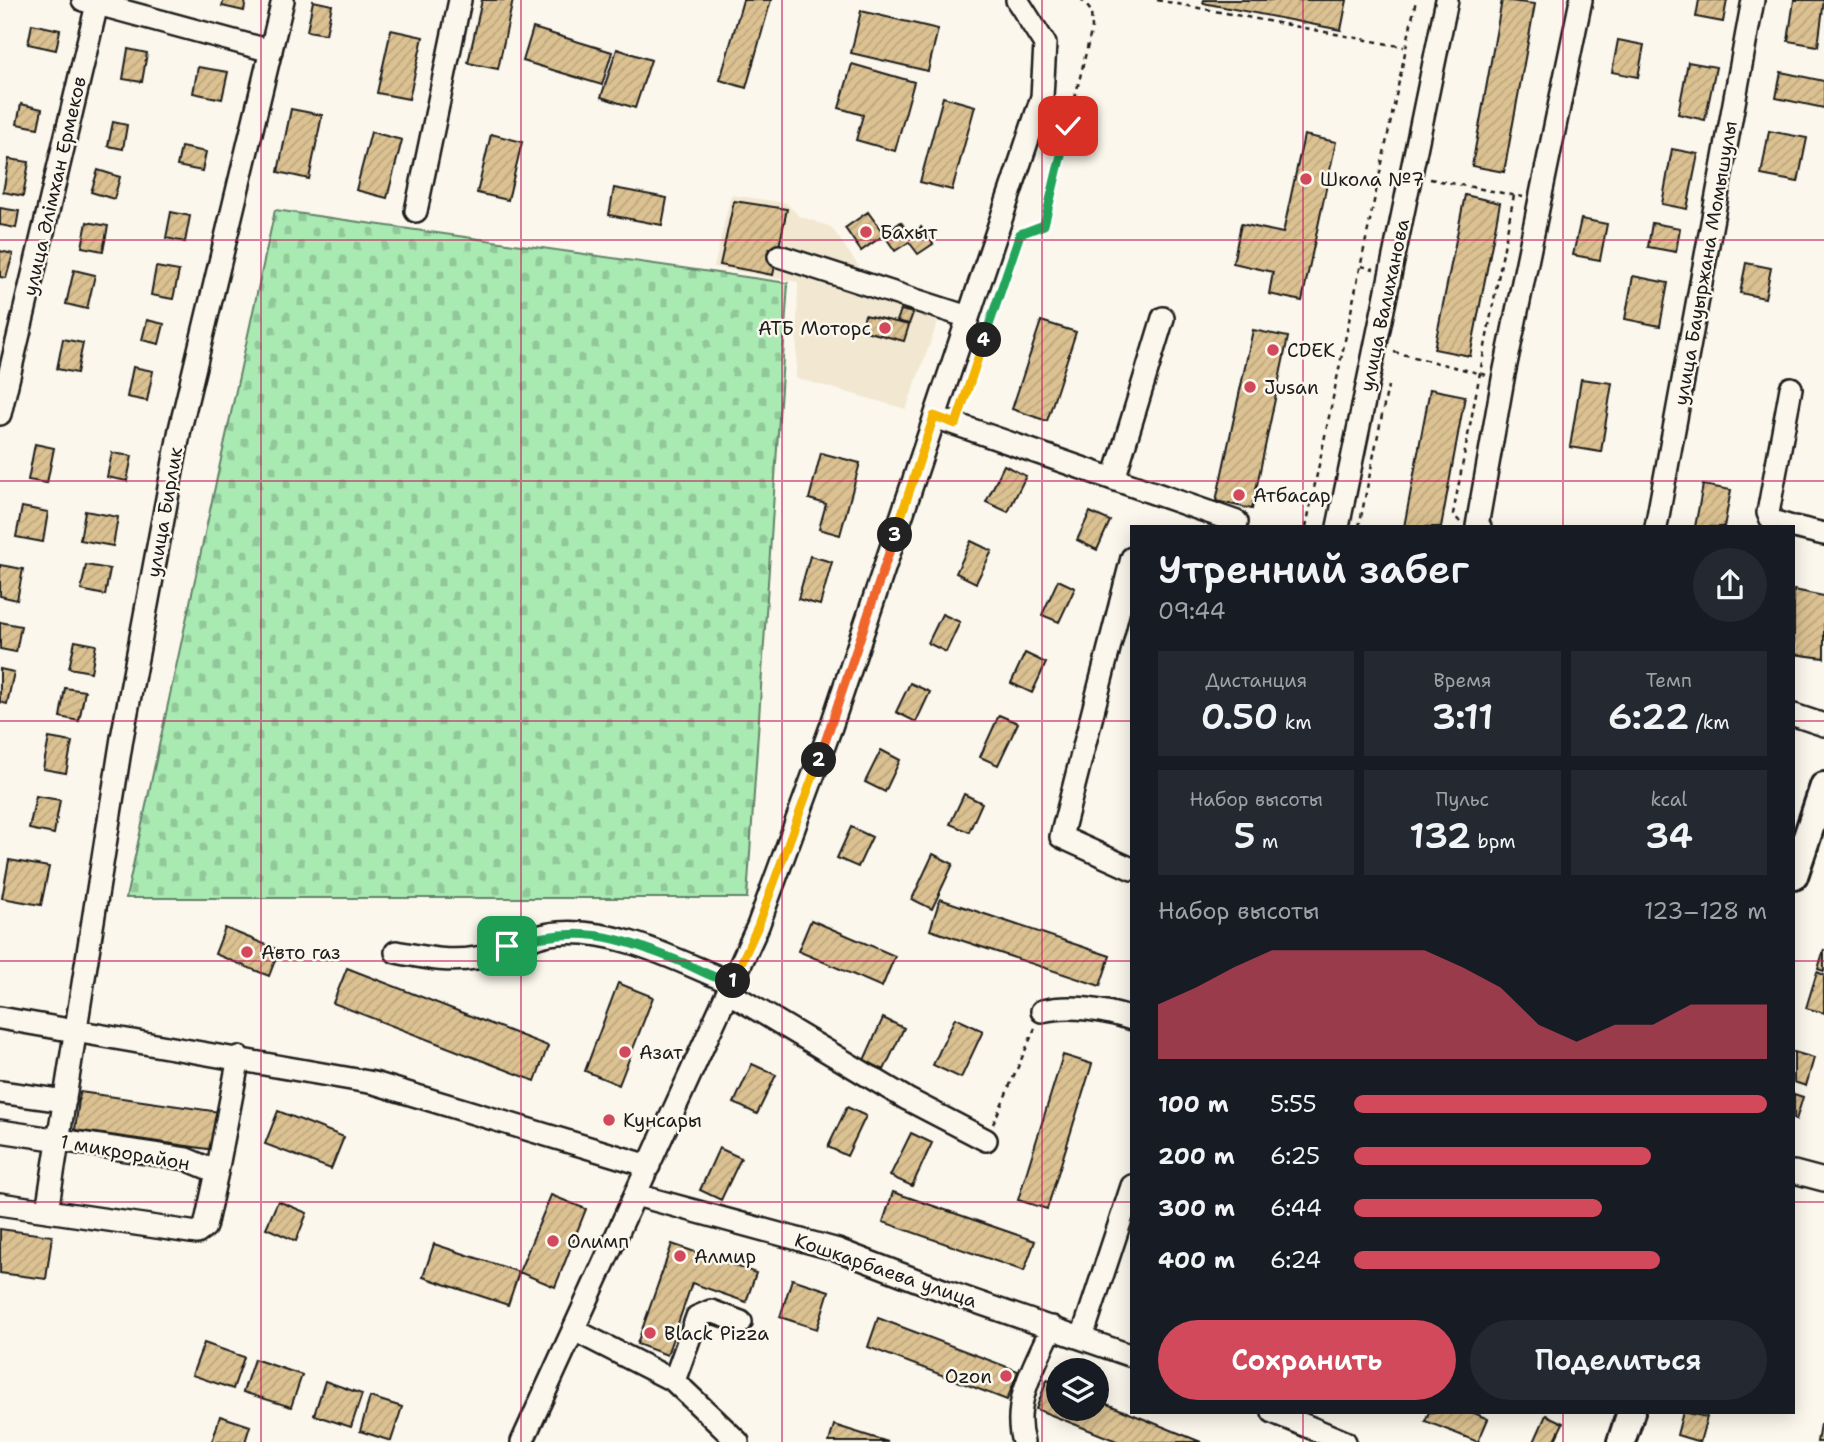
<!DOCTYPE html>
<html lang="ru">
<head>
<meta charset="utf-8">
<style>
  body { margin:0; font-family:"Shantell Sans",sans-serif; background:#242831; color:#f1f3f6; height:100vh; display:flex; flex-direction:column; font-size:26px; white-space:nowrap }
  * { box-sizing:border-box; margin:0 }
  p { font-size:23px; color:#9ea1a6 }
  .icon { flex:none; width:38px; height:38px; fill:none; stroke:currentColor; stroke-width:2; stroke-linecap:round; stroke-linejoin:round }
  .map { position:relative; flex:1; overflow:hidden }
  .details { position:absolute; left:1130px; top:525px; width:665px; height:889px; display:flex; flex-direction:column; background:#171b24; border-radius:0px; box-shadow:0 4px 18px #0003 }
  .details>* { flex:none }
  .tools { position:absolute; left:1046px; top:1358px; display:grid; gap:14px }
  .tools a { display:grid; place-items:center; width:63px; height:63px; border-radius:50%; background:#171b24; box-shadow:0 4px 18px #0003; font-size:35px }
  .pin { position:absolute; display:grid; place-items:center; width:60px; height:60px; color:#fff; margin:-30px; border-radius:14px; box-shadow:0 4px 10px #0006 }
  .km { position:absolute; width:35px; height:35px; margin:-18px; border-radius:50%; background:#222; color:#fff; font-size:19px; line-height:35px; text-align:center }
  .round { display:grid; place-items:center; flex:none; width:74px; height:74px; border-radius:37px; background:#242831 }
  .summary { display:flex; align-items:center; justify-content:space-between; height:119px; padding:0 28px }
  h1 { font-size:38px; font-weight:600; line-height:52px }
  .metrics { display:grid; grid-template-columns:repeat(3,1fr); gap:10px; height:119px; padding:7px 28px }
  .metrics div { display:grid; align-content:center; border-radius:0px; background:#242831; text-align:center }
  .metrics b { font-size:35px; font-weight:600 }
  .metrics small { font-size:19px; font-weight:400 }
  .metrics p { font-size:19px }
  .chart { height:196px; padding:14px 28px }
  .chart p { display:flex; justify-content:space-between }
  .chart svg { width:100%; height:126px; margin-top:7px; fill:#d1495b; opacity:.7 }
  .cta { display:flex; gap:14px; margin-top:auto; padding:14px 28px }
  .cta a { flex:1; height:80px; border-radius:42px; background:#d1495b; color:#fff; font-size:28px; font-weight:600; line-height:80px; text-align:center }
  .cta a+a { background:#242831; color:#f1f3f6 }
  ul { padding:0 28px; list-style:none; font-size:23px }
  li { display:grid; grid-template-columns:112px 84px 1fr; align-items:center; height:52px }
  li i { height:18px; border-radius:9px; background:#d1495b }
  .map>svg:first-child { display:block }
  .built { fill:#f2e7d1 }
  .cemetery { fill:url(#cemetery-stones); stroke:#628368; stroke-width:2 }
  .building { fill:url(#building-hatch); stroke:#1c1c1c; stroke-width:2 }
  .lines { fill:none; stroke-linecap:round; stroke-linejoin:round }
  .minor-casing { stroke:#1c1c1c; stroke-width:26 }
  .major-casing { stroke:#1c1c1c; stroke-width:32 }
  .path { stroke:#1c1c1c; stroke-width:2.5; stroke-dasharray:5 5; stroke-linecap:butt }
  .minor { stroke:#fbf7ec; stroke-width:21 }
  .major { stroke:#fbf7ec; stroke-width:26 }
  .split-1-casing { stroke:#fff; stroke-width:14 }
  .split-2-casing { stroke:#fff; stroke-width:14 }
  .split-3-casing { stroke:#fff; stroke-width:14 }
  .split-4-casing { stroke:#fff; stroke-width:14 }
  .split-5-casing { stroke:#fff; stroke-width:14 }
  .split-1 { stroke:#22a559; stroke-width:9 }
  .split-2 { stroke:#f5b400; stroke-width:9 }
  .split-3 { stroke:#f0652b; stroke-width:9 }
  .split-4 { stroke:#f5b400; stroke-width:9 }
  .split-5 { stroke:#22a559; stroke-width:9 }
  .grid { fill:none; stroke:#c2185b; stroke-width:2; stroke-opacity:0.55 }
  .poi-dot { fill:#d1495b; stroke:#fbf7ec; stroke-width:2.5 }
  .labels { text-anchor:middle; stroke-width:5; stroke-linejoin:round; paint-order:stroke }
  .poi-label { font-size:19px; fill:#1c1c1c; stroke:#fbf7ec; text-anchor:start }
  .street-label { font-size:19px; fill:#1c1c1c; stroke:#fbf7ec }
</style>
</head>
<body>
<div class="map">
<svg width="1824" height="1442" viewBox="0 0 1824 1442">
  <defs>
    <pattern id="cemetery-stones" width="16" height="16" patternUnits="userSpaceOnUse" patternTransform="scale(1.75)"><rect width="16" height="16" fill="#a9eab3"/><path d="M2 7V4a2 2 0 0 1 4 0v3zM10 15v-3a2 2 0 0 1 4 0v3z" fill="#91c899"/></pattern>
    <pattern id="building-hatch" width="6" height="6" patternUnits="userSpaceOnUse" patternTransform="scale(1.75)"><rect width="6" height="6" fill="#dcc292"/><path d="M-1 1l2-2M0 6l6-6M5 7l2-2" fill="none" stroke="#bca67d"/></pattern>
  </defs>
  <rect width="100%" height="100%" fill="#fbf7ec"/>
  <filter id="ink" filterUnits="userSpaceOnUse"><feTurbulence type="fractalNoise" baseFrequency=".0143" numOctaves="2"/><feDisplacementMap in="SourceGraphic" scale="14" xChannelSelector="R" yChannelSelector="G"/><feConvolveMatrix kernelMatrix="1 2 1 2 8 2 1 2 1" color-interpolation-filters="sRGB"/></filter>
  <g filter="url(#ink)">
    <!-- built -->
    <path class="built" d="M731 195 786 203 799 216 831 227 867 278 945 302 906 409 796 378 798 282 714 267Z"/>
    <!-- cemetery -->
    <path class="cemetery" d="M275 210 788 283 747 898H126Z"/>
    <!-- building -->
    <path class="building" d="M224 0H246L244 11 222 6Z
      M482 0H513L498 69 468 63Z
      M743 0H771L746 88 720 80Z
      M1204 0H1347L1341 30 1203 3Z
      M1502 0 1535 4 1504 172 1472 166Z
      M1699 0H1727L1723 22 1696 17Z
      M1794 0H1824L1818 46 1788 41Z
      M313 1 332 5 326 34 307 31Z
      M861 11 938 29 928 71 851 53Z
      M32 24 60 30 56 50 28 44Z
      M533 28 612 52 602 85 523 61Z
      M391 30 423 37 409 99 377 93Z
      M1618 40 1644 45 1638 77 1612 72Z
      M128 49 147 53 142 82 123 79Z
      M617 49 651 60 635 108 601 97Z
      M1688 62 1716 67 1705 120 1678 114Z
      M852 64 914 82 895 151 856 140 863 115 839 108Z
      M198 67 228 72 222 99 193 93Z
      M1781 72 1824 81V108L1776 98Z
      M943 97 975 106 952 190 920 182Z
      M21 104 42 109 38 128 17 124Z
      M291 109 322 115 309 179 278 172Z
      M113 122 127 125 123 149 108 146Z
      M1769 131 1807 138 1798 182 1761 175Z
      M371 132 402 140 387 198 356 190Z
      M491 134 522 142 508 200 477 193Z
      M1304 135 1336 142 1302 301 1269 294 1273 272 1233 263 1241 224 1283 233Z
      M181 147 206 152 202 171 177 166Z
      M1672 149 1698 154 1687 209 1662 204Z
      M9 159 29 162 23 196 3 192Z
      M98 170 120 177 114 199 91 192Z
      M614 188 667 198 662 225 609 215Z
      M1465 195 1500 203 1470 356 1434 349Z
      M734 201 787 209 773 275 720 265Z
      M0 208 19 211 16 228 0 225Z
      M171 212 190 216 185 242 166 238Z
      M868 212 884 234 901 222 910 235 921 227 933 244 918 254 909 242 895 251 884 235 861 251 845 228Z
      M1581 219 1607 224 1600 260 1573 255Z
      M87 222 108 226 103 251 82 247Z
      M1652 223 1680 228 1676 252 1648 247Z
      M0 251 13 254 6 278 0 277Z
      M1746 263 1771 268 1765 298 1740 293Z
      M156 267 179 271 173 299 151 295Z
      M74 270 95 275 87 309 66 304Z
      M1633 276 1668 283 1660 326 1625 319Z
      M901 310 913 313 909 324 897 321Z
      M865 315 909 325 904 341 861 330Z
      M147 320 164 324 159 344 142 340Z
      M1041 321 1076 332 1047 421 1012 409Z
      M1253 330 1288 337 1252 509 1216 501Z
      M63 339 83 343 77 373 57 369Z
      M133 367 153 371 147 401 127 397Z
      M1581 379 1612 383 1601 452 1570 447Z
      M1430 389 1465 396 1441 527H1404Z
      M35 444 54 448 47 483 28 480Z
      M112 453 132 456 127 481 107 477Z
      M821 453 860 463 840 535 819 529 826 504 809 499Z
      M1004 465 1026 476 1008 512 986 502Z
      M1703 485 1731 490 1724 527H1695Z
      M22 507 48 512 43 542 16 537Z
      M85 511 118 517 113 546 80 540Z
      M1090 512 1110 521 1097 550 1077 540Z
      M971 541 992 551 976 583 956 573Z
      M810 556 832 562 820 605 798 599Z
      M0 565 23 569 17 600 0 596Z
      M86 565 110 569 105 595 81 590Z
      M1058 580 1075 588 1059 622 1042 615Z
      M1794 590 1824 596V658L1794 654Z
      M942 614 960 622 946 652 928 643Z
      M0 622 21 626 16 652 0 649Z
      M75 641 96 645 91 672 69 668Z
      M1025 653 1046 663 1032 693 1011 683Z
      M0 669 14 672 7 704 0 702Z
      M910 683 930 692 916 722 896 712Z
      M65 688 85 691 79 721 60 717Z
      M999 715 1018 723 998 765 980 757Z
      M49 738 72 742 66 773 43 769Z
      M881 750 900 760 885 792 865 782Z
      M964 794 982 803 969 832 950 824Z
      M36 796 60 800 54 834 29 829Z
      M851 827 872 837 858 867 837 858Z
      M933 854 953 864 932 909 912 899Z
      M9 860 49 867 41 905 2 898Z
      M940 899 1110 956 1100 986 930 930Z
      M811 920 895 956 882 987 798 951Z
      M225 928 279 950 269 976 215 954Z
      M1824 949V971L1818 969Z
      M347 968 548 1046 535 1081 333 1003Z
      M1817 972 1824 975V1013L1806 1008Z
      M618 983 653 997 619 1085 585 1071Z
      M883 1018 904 1028 884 1070 864 1060Z
      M955 1018 983 1031 961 1078 933 1065Z
      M1794 1052 1814 1058 1806 1086 1794 1082Z
      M1063 1055 1092 1064 1047 1209 1018 1200Z
      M752 1064 776 1075 757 1114 734 1103Z
      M80 1092 220 1112 215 1150 75 1130Z
      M1794 1094 1803 1097 1796 1120 1794 1119Z
      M847 1107 866 1116 847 1156 828 1147Z
      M278 1111 344 1137 331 1169 265 1144Z
      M911 1133 932 1143 912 1186 890 1176Z
      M719 1148 741 1158 721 1200 700 1190Z
      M893 1192 1035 1241 1024 1271 883 1222Z
      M551 1195 586 1209 555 1287 519 1272Z
      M278 1201 307 1213 296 1241 266 1228Z
      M0 1229 52 1236 46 1279 0 1273Z
      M434 1244 519 1272 508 1305 423 1277Z
      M672 1244 756 1273 746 1302 692 1283 667 1355 637 1344Z
      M792 1279 829 1291 817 1329 780 1317Z
      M878 1318 1018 1371 1007 1400 868 1347Z
      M204 1343 244 1357 233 1389 192 1375Z
      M254 1359 302 1375 291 1407 243 1392Z
      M1047 1380 1059 1385V1409H1097V1400L1201 1442H1119L1036 1409Z
      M325 1381 362 1394 351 1427 314 1415Z
      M370 1397 402 1407 391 1441 360 1431Z
      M1429 1412H1472L1488 1419 1478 1442 1425 1421Z
      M1683 1412 1707 1417 1700 1442 1677 1435Z
      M1546 1415 1563 1423 1554 1442H1534Z
      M220 1416 250 1426 245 1442H212Z
      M1820 1424 1824 1425V1442H1817Z
      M834 1425 888 1442H829Z"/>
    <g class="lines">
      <defs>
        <path id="minor" d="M83 0 271 51
          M416 211 460 0
          M779 256 968 317
          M1791 388 1768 513 1772 521 1792 527
          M0 414 98 0
          M935 417 1237 522
          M1114 479 1163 318
          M1338 527 1447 0
          M1480 527 1477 526 1503 379 1581 0
          M1656 527 1753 0
          M1794 527 1824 534
          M1132 558 1061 837 1132 869
          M1794 715 1824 725
          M396 952C423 957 448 963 476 958 504 954 529 935 558 933 618 928 678 961 732 983
          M728 992 907 1099 986 1140
          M1042 1011C1070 1004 1105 1010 1132 1019
          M0 1018 374 1083 649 1166
          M0 1092 65 1101
          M0 1131 186 1159 217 1172 239 1057
          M1794 1172 1824 1180
          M636 1195 838 1250 945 1291 1132 1356
          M0 1204 197 1233 205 1227 217 1172
          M47 1211 122 738 180 429 283 0
          M574 1330 674 1381 738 1442
          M1082 1337 1132 1186
          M674 1381 697 1317 711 1311 741 1322
          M1273 1412 1345 1442
          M522 1442 758 926 831 727 1042 97 1045 44 1017 0
          M1023 1442C1011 1403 1036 1363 1052 1327"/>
        <path id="major" d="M1794 876 1824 786
          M1621 1442 1631 1412"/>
      </defs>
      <!-- minor casing -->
      <use href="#minor" class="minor-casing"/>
      <!-- major casing -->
      <use href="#major" class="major-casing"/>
      <!-- path -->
      <path class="path" d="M1157 0 1404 47
        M1430 179 1523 197
        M1361 266 1374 269
        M1394 352 1486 375
        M962 408 1020 234 1044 225 1092 28 1091 11 1082 0
        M1460 522 1453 514 1514 195
        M1306 527 1416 0
        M1359 527 1388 386
        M993 1124 1035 1028"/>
      <!-- minor -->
      <use href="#minor" class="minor"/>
      <!-- major -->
      <use href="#major" class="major"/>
    </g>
  </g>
  <g class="lines" filter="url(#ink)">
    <defs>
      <path id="split-1" d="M507 946C581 923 615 936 684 963 698 969 720 982 733 981"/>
      <path id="split-2" d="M733 981 758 926 819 760"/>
      <path id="split-3" d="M819 760 895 535"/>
      <path id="split-4" d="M895 535 934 416 956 424 984 340"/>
      <path id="split-5" d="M984 340 1020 234 1044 225 1068 126"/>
    </defs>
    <!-- split-1 casing -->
    <use href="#split-1" class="split-1-casing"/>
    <!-- split-2 casing -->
    <use href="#split-2" class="split-2-casing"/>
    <!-- split-3 casing -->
    <use href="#split-3" class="split-3-casing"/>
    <!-- split-4 casing -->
    <use href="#split-4" class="split-4-casing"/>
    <!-- split-5 casing -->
    <use href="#split-5" class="split-5-casing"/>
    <!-- split-1 -->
    <use href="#split-1" class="split-1"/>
    <!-- split-2 -->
    <use href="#split-2" class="split-2"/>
    <!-- split-3 -->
    <use href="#split-3" class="split-3"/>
    <!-- split-4 -->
    <use href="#split-4" class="split-4"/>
    <!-- split-5 -->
    <use href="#split-5" class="split-5"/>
  </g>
  <!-- grid -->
  <path class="grid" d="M261 0V1442M521 0V1442M782 0V1442M1042 0V1442M1303 0V527M1563 0V527M0 240H1824M0 481H1824M0 721H1132M1794 721H1824M0 961H1132M1794 961H1824M0 1202H1132M1794 1202H1824M1303 1412V1442M1563 1412V1442"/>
  <!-- markers -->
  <g class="poi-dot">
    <circle cx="1306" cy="179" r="7"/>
    <circle cx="866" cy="232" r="7"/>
    <circle cx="885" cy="328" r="7"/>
    <circle cx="1273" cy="350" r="7"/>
    <circle cx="1250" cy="387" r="7"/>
    <circle cx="1239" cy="495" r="7"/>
    <circle cx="247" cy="952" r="7"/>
    <circle cx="625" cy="1052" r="7"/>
    <circle cx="609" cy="1120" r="7"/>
    <circle cx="553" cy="1241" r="7"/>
    <circle cx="680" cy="1256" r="7"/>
    <circle cx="650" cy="1333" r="7"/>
    <circle cx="1006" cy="1376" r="7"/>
  </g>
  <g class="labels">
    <!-- poi labels -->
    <g class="poi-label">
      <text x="1320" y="186">Школа №7</text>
      <text x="880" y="239">Бахыт</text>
      <text x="871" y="335" text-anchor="end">АТБ Моторс</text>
      <text x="1287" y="357">CDEK</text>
      <text x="1264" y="394">Jusan</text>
      <text x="1253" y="502">Атбасар</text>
      <text x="261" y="959">Авто газ</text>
      <text x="639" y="1059">Азат</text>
      <text x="623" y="1127">Кунсары</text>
      <text x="567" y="1248">Олимп</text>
      <text x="694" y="1263">Алмир</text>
      <text x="664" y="1340">Black Pizza</text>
      <text x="992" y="1383" text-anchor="end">Ozon</text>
    </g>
    <!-- street labels -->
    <g class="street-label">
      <text transform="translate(54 186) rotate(-77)" y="7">улица Әлімхан Ермеков</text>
      <text transform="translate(1705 263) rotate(-80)" y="7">улица Бауыржана Момышулы</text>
      <text transform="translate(1384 305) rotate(-78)" y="7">улица Валиханова</text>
      <text transform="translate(164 512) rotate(-80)" y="7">улица Бирлик</text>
      <text transform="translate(125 1152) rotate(10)" y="7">1 микрорайон</text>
      <text transform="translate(886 1270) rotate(19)" y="7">Кошкарбаева улица</text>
    </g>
  </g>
</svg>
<div class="tools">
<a><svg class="icon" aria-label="layers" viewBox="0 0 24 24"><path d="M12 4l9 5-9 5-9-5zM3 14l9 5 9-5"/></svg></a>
</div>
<div class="pin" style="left:507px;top:946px;background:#1e9e55"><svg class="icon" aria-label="arrive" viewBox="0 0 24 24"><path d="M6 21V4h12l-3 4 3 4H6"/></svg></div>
<div class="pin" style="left:1068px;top:126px;background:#d93025"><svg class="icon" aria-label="check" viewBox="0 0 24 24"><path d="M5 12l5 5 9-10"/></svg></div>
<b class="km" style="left:733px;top:981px">1</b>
<b class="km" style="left:819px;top:760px">2</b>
<b class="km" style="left:895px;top:535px">3</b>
<b class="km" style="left:984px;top:340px">4</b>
<section class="details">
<div class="summary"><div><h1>Утренний забег</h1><p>09:44</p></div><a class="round"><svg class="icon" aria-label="share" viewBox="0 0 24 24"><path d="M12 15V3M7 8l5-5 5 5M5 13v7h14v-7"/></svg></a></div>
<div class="metrics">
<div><p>Дистанция</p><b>0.50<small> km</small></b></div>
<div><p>Время</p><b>3:11</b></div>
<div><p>Темп</p><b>6:22<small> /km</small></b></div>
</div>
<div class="metrics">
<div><p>Набор высоты</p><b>5<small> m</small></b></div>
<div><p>Пульс</p><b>132<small> bpm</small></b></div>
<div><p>kcal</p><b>34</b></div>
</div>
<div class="chart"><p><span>Набор высоты</span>123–128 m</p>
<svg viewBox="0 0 160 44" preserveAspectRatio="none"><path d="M0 44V25L10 19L20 12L30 6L40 6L50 6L60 6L70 6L80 12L90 19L100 32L110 38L120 32L130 32L140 25L150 25L160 25V44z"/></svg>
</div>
<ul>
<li><b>100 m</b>5:55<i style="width:100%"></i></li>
<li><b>200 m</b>6:25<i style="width:72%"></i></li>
<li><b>300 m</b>6:44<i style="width:60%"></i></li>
<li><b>400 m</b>6:24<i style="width:74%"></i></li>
</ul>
<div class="cta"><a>Сохранить</a><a>Поделиться</a></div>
</section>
</div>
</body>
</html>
